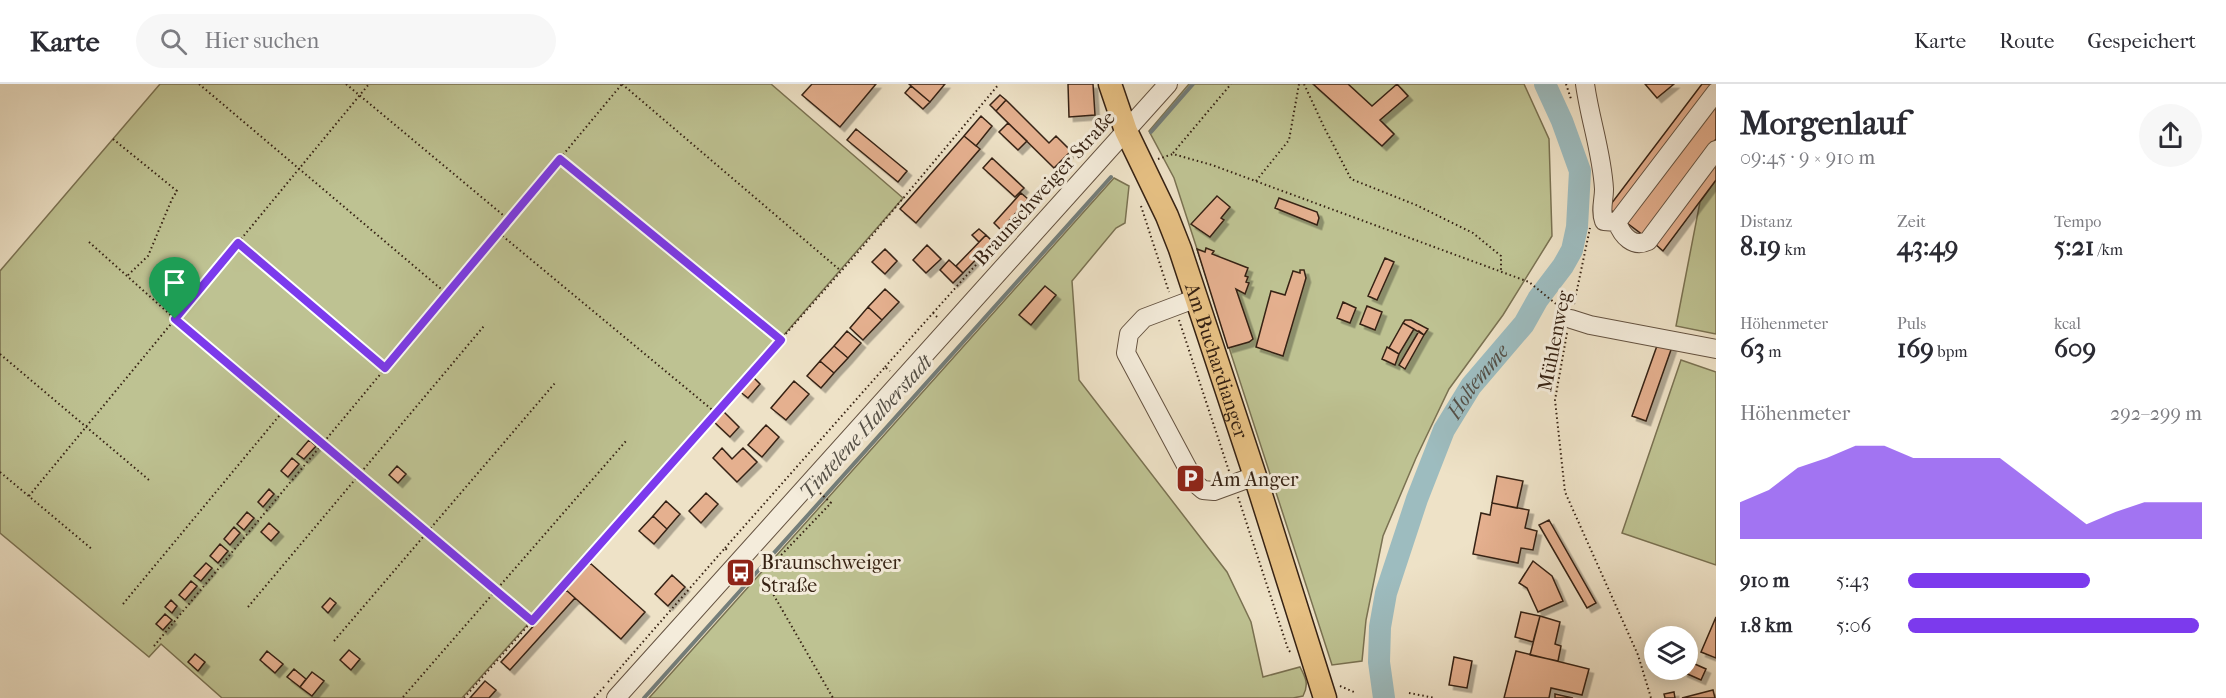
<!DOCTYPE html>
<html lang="de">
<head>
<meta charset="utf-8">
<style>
  body { margin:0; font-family:"IM FELL French Canon",serif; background:#f7f7f7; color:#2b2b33; height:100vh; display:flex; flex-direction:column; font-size:22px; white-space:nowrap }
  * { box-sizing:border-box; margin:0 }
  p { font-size:20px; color:#7c7c81 }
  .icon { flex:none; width:33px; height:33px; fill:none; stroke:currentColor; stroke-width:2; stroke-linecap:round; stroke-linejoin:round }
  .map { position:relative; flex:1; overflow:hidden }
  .drawer { display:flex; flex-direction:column; background:#fff; width:510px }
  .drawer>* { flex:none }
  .buttons { position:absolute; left:1644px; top:542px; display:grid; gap:12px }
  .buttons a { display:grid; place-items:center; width:54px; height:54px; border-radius:50%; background:#fff; box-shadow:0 3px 15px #0003; font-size:30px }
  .pin { position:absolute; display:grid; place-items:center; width:51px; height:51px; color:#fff; margin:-62px -26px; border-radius:50% 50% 50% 0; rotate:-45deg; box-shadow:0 0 6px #0007 }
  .pin .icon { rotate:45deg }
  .round { display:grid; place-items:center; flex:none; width:63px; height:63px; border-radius:32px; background:#f7f7f7 }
  .summary { display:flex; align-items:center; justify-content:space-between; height:102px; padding:0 24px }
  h1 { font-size:33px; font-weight:700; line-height:45px }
  .stats { display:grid; grid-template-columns:repeat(3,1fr); gap:9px; height:102px; padding:6px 24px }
  .stats div { display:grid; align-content:center }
  .stats b { font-size:26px; font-weight:700 }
  .stats small { font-size:16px; font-weight:400 }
  .stats p { font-size:16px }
  .chart { height:168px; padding:12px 24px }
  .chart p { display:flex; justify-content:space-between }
  .chart svg { width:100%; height:108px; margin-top:6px; fill:#7c3aed; opacity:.7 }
  ul { padding:0 24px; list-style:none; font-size:20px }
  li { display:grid; grid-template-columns:96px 72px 1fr; align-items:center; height:45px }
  li i { height:15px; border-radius:8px; background:#7c3aed }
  header { display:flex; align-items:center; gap:36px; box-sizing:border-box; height:84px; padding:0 30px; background:#fff; border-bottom:2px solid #e1e1e2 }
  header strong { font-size:28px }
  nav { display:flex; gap:33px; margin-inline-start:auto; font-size:21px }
  .search { width:420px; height:54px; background:#f7f7f7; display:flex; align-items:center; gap:15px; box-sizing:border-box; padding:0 21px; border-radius:33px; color:#7c7c81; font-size:22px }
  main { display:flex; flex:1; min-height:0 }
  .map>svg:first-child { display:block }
  .green { fill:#bec292; stroke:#7a7252; stroke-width:1.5 }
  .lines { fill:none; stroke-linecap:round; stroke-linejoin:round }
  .stream { stroke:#747e7a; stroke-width:4 }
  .river { stroke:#9dbcbf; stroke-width:22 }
  .building { fill:#e5b08f; stroke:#362213; stroke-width:1.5; filter:url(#shadow) }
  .minor-casing { stroke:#645240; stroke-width:20 }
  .major-casing { stroke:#362213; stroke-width:25 }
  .path { stroke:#362213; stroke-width:2; stroke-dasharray:1.5 3; stroke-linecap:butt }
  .minor { stroke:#f4ecdb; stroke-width:18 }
  .major { stroke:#e7c184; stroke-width:22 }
  .route-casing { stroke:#fff; stroke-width:12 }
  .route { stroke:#7c3aed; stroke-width:8 }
  .labels { text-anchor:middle; stroke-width:6; stroke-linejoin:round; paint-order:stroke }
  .street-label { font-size:20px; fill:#362213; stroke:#f4ecdb }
  .poi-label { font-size:20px; fill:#362213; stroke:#f4ecdb; text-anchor:start }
  .water-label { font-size:21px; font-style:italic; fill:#555047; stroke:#f4ecdb }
</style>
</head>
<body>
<header>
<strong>Karte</strong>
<div class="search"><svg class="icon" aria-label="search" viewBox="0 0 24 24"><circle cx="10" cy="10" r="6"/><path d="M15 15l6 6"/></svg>Hier suchen</div>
<nav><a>Karte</a><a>Route</a><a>Gespeichert</a></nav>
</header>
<main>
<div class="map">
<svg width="1716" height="614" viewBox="0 0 1716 614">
  <defs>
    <filter id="shadow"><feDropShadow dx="4.5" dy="4.5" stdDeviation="0" flood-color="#0004"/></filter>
  </defs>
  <rect width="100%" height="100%" fill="#eee2c7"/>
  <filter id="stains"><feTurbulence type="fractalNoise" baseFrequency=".00333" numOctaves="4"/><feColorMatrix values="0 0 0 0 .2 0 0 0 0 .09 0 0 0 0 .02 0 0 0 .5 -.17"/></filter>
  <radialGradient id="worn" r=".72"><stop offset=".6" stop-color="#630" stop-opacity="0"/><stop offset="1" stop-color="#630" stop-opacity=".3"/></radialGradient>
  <!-- green -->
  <path class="green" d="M160 0H771L903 114 716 329 462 614H222L161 560 149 573 0 449V187Z
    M1189 0H1524L1549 55 1552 152 1503 231 1449 305 1416 374 1383 452 1366 536 1362 577 1332 581 1174 94 1149 47Z
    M1114 94 1129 102 1125 139 1116 144 1072 197 1079 296 1227 488 1251 538 1263 593 1300 583C1306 594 1309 601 1303 612L1293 614H649Z
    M1716 96V250L1676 242 1700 118Z
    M1681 276 1716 288V481L1622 449Z"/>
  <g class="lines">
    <!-- stream -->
    <path class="stream" d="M1151 48 1193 0
      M644 614 1111 93"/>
    <!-- river -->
    <path class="river" id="s1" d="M1384 614 1379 578 1380 543 1386 509 1417 415 1444 346 1471 302 1524 240 1538 215 1563 182 1572 166 1577 143 1580 87 1562 37 1545 0"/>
  </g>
  <!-- building -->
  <path class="building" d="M812 0H876L840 43 802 11Z
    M909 0H945L930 18Z
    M1068 0H1093L1095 31 1069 33Z
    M1313 0H1348L1372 22 1397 0 1408 12 1380 36 1394 50 1382 62Z
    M1645 0H1674L1657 14Z
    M1702 0H1714L1616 130 1608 124Z
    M911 2 930 18 923 25 905 9Z
    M1000 11 1006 16 996 27 990 21Z
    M1006 16 1049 59 1056 52 1071 67 1054 84 996 27Z
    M1716 21V55L1643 151 1627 139Z
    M981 32 992 42 976 62 964 52Z
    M1008 39 1027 57 1018 66 999 48Z
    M856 45 907 87 898 98 847 56Z
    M964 52 980 65 916 139 900 125Z
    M992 74 1024 104 1015 113 983 84Z
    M1716 79V96L1663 167 1655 160Z
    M1021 109 1028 115 1001 146 994 139Z
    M1217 112 1230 123 1221 134 1224 136 1210 153 1191 140Z
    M1279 114 1317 128 1319 134 1317 141 1275 124Z
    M979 145 986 151 979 158 972 151Z
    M986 151 993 158 963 189 956 182Z
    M927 161 941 175 926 189 913 176Z
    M1206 164 1214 167 1212 170 1248 184 1245 192 1248 193 1246 198 1249 199 1245 210 1236 205 1253 255 1249 258 1228 264 1197 165 1205 168Z
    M885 165 897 177 885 190 872 178Z
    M1385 174 1394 178 1377 216 1368 212Z
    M949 176 963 189 953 199 940 186Z
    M1300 186H1304L1306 194 1283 272 1256 263 1271 207 1285 211 1293 187 1300 189Z
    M1045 202 1056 211 1031 241 1019 231Z
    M885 205 899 218 882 236 868 223Z
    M1343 218 1356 224 1350 239 1337 234Z
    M1367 222 1382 228 1375 246 1360 240Z
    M868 223 882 236 863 256 850 244Z
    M1405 236H1411L1428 245 1424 251 1403 239Z
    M1403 239 1414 245 1399 270 1389 264Z
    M847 247 861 259 848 274 834 262Z
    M1419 247 1424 251 1405 285 1399 281Z
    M1658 259 1672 263 1646 337 1632 332Z
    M834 262 848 274 834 289 820 277Z
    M1387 263 1399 270 1395 281 1382 275Z
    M820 277 834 289 821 304 807 292Z
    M752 292 760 300 748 314 739 307Z
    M794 297 809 310 786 336 771 324Z
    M723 327 739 343 730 353 713 337Z
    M766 341 779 353 762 373 748 361Z
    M309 356 316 362 304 375 297 370Z
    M722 364 732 375 743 364 757 378 737 398 713 374Z
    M292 374 299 380 288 393 281 387Z
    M397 382 406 390 398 399 389 391Z
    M1497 392 1523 397 1517 424 1492 419Z
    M269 405 274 410 263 423 258 418Z
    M706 409 718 420 701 439 689 427Z
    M666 417 680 430 667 445 653 432Z
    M1492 419 1529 426 1525 444 1537 447 1533 466 1521 464 1518 479 1473 470 1481 429 1490 431Z
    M247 428 254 434 244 446 237 440Z
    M653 432 667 445 654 460 639 447Z
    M1549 436 1596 519 1587 524 1539 441Z
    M269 439 279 448 271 457 261 448Z
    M234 443 240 449 230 461 224 455Z
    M220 460 228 467 218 479 210 472Z
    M1533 477 1552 492 1563 517 1538 528 1527 504 1519 499Z
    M206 479 212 484 201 497 194 492Z
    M590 479 645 528 621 555 566 506Z
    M672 491 685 503 668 522 655 510Z
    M191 497 197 502 185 516 179 511Z
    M566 506 575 514 510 586 501 578Z
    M330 514 336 519 328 529 322 523Z
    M171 516 177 522 172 529 165 523Z
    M1521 528 1540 532 1533 558 1515 553Z
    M165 530 172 536 163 546 156 540Z
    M1540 532 1560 538 1555 560 1561 562 1558 577 1530 571Z
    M1716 533V574L1701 568Z
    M349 566 360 575 351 586 340 576Z
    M267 567 283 580 275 589 260 576Z
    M1516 567 1589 585 1582 611 1551 604 1549 614H1504Z
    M195 570 205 578 198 587 188 578Z
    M1454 573 1472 577 1467 604 1449 601Z
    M1688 577 1706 585 1701 596 1683 588 1684 585H1688Z
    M294 585 306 595 300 603 287 593Z
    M312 588 324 597 312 612 300 603Z
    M485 597 496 606 489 614H470Z
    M1713 606 1715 614H1682Z
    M1674 608 1675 614H1665L1664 610Z
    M1555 610 1573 614H1555Z"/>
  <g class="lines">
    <defs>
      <path id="minor" d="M1585 0C1590 36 1602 69 1604 105 1604 117 1600 126 1604 137L1617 138 1716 8
        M1617 138C1622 152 1633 164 1648 157L1716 66
        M1197 214 1144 234 1129 250 1126 269 1196 400 1203 406 1214 407 1255 392
        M1571 235 1590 241 1716 265
        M616 614 1168 0"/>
      <g id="major">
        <path id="s2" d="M1110 0 1126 47 1167 132 1180 165 1255 392 1325 614"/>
      </g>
    </defs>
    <!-- minor casing -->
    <use href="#minor" class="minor-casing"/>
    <!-- major casing -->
    <use href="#major" class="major-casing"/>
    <!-- path -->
    <path class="path" d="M199 0 447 210
      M346 0 509 136
      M622 0 841 187
      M1304 0 1324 43 1351 95 1416 121 1473 149 1501 172V188
      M1566 0 1571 15
      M113 55 177 107 172 115 148 172 127 192
      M1173 69 1231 0
      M560 75 781 256
      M1158 75 1173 70 1212 81 1529 198 1561 224
      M1256 97 1289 56 1299 0
      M1141 122 1169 208
      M499 149 716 329
      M89 158 175 235 531 536
      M238 159 385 284
      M1574 220 1590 144
      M933 229 1092 51 1095 58
      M1179 236 1229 387
      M1567 249 1555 316 1565 408 1638 571 1651 614
      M0 270 149 396
      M885 283 933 229 938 234
      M0 388 93 466
      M820 409 831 419 766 487 765 496 833 614
      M29 412 369 0
      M1238 413 1288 565 1291 569
      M725 464 885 283 890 287
      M123 520 284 326
      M248 523 484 242
      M334 557 555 299
      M154 562 622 0
      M628 575 725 464 729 468
      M608 598 628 575
      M1340 602 1354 608
      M1409 609 1435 614
      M403 613 626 357
      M464 614 859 167 999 0
      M594 614 604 603"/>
    <!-- minor -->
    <use href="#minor" class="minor"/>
    <!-- major -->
    <use href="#major" class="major"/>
  </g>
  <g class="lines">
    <defs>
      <path id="route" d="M560 75 781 256 532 537 175 235 238 159 385 284Z"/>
    </defs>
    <!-- route casing -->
    <use href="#route" class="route-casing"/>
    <!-- route -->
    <use href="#route" class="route"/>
  </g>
  <!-- icons -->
  <defs>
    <symbol id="parking-square" viewBox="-11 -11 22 22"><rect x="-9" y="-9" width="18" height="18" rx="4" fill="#8f2418" stroke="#f4ecdb"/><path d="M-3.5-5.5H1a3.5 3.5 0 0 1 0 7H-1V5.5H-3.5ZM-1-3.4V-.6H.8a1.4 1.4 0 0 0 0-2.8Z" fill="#fff"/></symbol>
    <symbol id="bus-square" viewBox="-11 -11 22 22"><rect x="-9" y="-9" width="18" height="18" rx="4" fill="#8f2418" stroke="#f4ecdb"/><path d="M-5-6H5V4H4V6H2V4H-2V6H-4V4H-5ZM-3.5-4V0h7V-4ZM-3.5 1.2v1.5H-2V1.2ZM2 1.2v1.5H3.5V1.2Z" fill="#fff"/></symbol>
  </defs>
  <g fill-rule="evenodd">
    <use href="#parking-square" x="1174" y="378" width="33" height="33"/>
    <use href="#bus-square" x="724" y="472" width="33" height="33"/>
  </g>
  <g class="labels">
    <!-- street labels -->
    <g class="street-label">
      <text transform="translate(1044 104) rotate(-48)" y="7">Braunschweiger Straße</text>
      <text transform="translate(1554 257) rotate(-79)" y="7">Mühlenweg</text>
      <text dy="7" stroke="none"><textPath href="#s2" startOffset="297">Am Buchardianger</textPath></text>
    </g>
    <!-- poi labels -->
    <g class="poi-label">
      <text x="1211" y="402">Am Anger</text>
      <text x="761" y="485">Braunschweiger<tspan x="761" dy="23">Straße</tspan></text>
    </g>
    <!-- water labels -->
    <g class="water-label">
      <text dy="7" stroke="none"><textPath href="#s1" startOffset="338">Holtemme</textPath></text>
      <text transform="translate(866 343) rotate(-48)" y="7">Tintelene Halberstadt</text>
    </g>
  </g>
  <rect width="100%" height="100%" filter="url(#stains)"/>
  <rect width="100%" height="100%" fill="url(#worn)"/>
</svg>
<div class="buttons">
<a><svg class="icon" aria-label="layers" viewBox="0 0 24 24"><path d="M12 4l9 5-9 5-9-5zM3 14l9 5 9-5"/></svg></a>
</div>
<div class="pin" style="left:175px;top:235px;background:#1e9e55"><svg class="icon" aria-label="arrive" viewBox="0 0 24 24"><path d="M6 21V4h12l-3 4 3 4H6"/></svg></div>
</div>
<section class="drawer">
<div class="summary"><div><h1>Morgenlauf</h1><p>09:45 · 9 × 910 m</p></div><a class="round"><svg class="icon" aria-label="share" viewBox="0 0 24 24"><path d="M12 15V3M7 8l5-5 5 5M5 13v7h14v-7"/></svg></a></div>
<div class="stats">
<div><p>Distanz</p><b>8.19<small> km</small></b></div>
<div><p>Zeit</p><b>43:49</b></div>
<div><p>Tempo</p><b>5:21<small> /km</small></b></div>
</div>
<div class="stats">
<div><p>Höhenmeter</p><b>63<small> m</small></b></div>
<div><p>Puls</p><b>169<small> bpm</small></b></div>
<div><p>kcal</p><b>609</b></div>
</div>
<div class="chart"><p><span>Höhenmeter</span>292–299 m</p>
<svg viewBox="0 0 160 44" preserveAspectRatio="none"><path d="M0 44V29L10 24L20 15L30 11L40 6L50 6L60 11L70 11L80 11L90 11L100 20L110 29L120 38L130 33L140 29L150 29L160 29V44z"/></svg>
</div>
<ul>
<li><b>910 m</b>5:43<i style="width:62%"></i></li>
<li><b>1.8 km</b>5:06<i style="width:99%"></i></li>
</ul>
</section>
</main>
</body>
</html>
